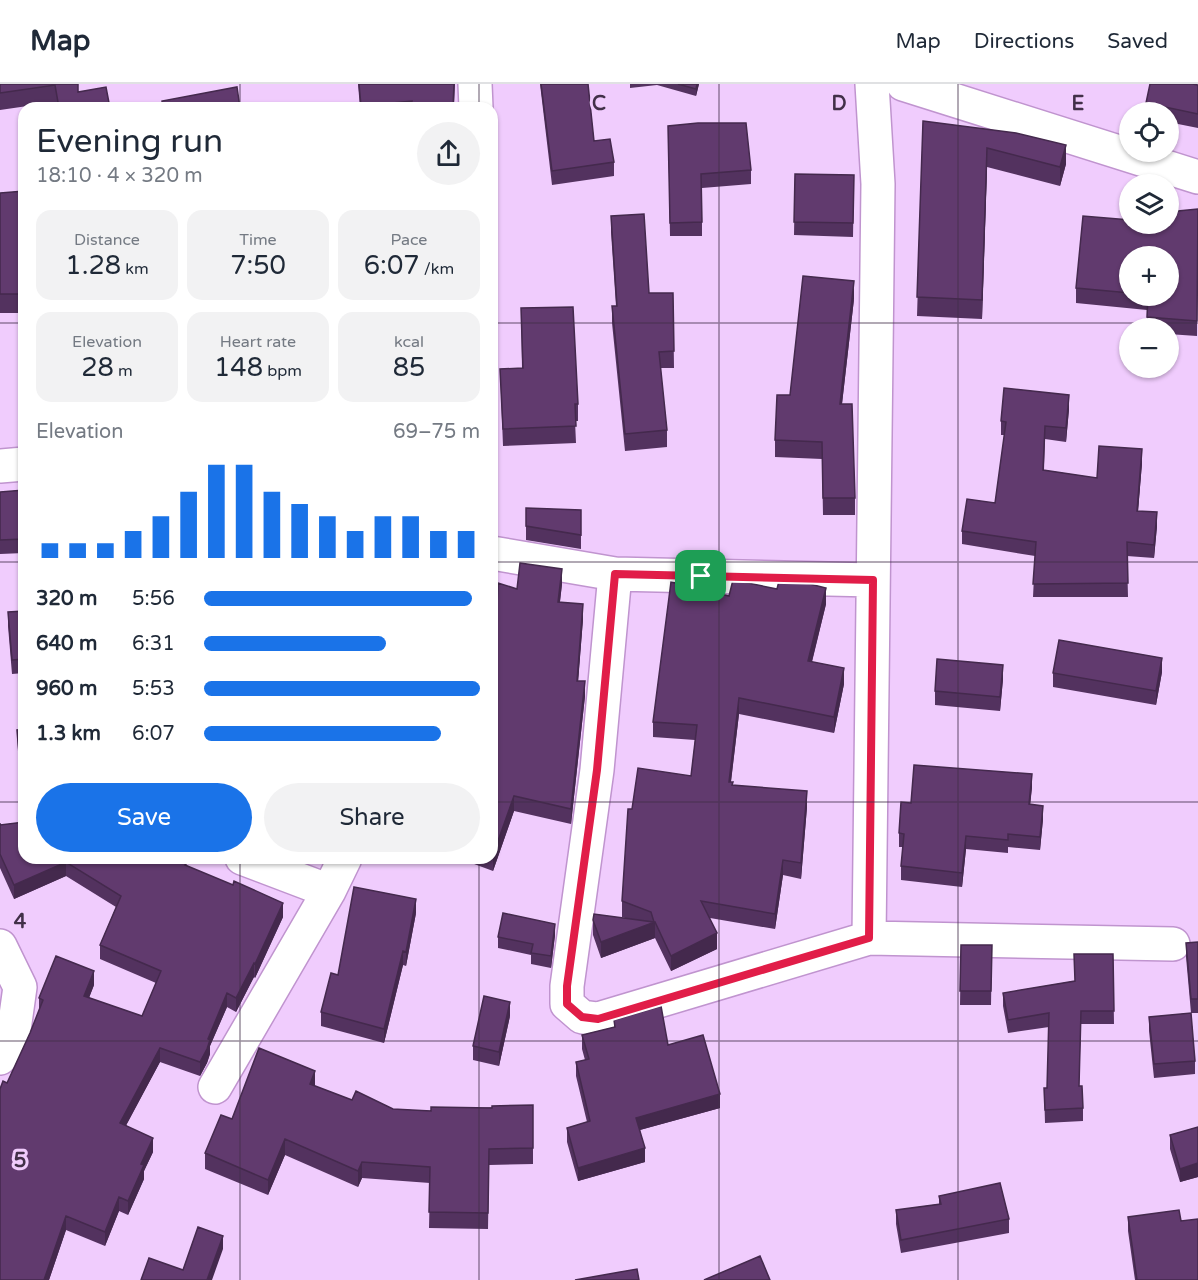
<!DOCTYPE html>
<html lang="en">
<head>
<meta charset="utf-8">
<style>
  body { margin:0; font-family:"Varela Round",sans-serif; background:#f2f2f3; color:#1f2937; height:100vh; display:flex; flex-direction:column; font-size:22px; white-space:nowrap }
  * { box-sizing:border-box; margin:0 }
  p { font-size:20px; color:#747a83 }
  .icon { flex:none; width:33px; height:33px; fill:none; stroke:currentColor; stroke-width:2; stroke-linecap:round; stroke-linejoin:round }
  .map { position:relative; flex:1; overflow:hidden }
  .drawer { position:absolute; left:18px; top:18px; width:480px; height:762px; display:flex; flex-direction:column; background:#fff; border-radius:18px; box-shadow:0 2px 4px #0004 }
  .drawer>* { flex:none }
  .buttons { position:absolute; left:1119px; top:18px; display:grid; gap:12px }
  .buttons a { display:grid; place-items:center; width:60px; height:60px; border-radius:50%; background:#fff; box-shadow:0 2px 4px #0004; font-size:30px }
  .pin { position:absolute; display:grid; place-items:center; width:51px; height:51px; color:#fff; margin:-26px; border-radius:12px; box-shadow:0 3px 9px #0006 }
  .round { display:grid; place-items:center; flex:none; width:63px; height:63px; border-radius:32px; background:#f2f2f3 }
  .headline { display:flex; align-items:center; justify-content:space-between; height:102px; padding:0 18px }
  h1 { font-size:33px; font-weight:600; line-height:45px }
  .stats { display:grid; grid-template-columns:repeat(3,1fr); gap:9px; height:102px; padding:6px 18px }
  .stats div { display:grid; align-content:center; border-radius:15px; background:#f2f2f3; text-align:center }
  .stats b { font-size:26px; font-weight:600 }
  .stats small { font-size:16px; font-weight:400 }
  .stats p { font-size:16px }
  .chart { height:168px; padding:12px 18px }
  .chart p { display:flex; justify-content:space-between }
  .chart svg { width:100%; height:108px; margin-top:6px; stroke:#1a73e8; stroke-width:6 }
  .action { display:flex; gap:12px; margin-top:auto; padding:12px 18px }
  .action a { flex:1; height:69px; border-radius:36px; background:#1a73e8; color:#fff; font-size:24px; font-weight:600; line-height:69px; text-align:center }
  .action a+a { background:#f2f2f3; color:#1f2937 }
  ul { padding:0 18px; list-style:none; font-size:20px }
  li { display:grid; grid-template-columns:96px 72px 1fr; align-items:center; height:45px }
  li i { height:15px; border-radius:8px; background:#1a73e8 }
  header { display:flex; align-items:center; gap:36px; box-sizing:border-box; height:84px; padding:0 30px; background:#fff; border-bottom:2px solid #e0e1e3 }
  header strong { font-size:28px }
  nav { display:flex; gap:33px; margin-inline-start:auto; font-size:21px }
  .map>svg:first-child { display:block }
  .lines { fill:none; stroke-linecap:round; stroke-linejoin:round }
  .minor-casing { stroke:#c094cf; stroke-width:36 }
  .minor { stroke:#fff; stroke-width:33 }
  .wall { fill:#53325f; fill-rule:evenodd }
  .shaded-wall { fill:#44294d }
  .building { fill:#613a6e; stroke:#44294d; stroke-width:1.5 }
  .route-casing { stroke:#fff; stroke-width:12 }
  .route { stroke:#e11d48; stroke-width:8 }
  .grid { fill:none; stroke:#423049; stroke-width:1.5; stroke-opacity:0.55 }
  .grid-label { font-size:20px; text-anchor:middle; font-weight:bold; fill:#423049; stroke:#f0ccfd; stroke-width:6; stroke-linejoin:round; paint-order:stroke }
</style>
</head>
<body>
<header>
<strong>Map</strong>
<nav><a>Map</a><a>Directions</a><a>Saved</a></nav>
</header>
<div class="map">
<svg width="1198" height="1196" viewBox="0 0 1198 1196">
  <rect width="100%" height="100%" fill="#f0ccfd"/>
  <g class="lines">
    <defs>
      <path id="minor" d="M475 0 476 24
        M903 0 1198 93
        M0 382 24 380
        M492 469 615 490 873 496
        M615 490 597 686 567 902V920L582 933 598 935 869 854 1173 860
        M242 774 329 807
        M869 854 878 100 872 0
        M0 862 20 903 12 960 0 974
        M215 1003 329 807 345 774"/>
    </defs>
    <!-- minor casing -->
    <use href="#minor" class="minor-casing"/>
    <!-- minor -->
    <use href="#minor" class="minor"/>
  </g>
  <!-- wall -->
  <path class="wall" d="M0 0H78V8L110 24H56L55 18 0 26Z
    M358 0H455L454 24H360Z
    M540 0H588L594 57 614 78V92L552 101Z
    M630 0H699L696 12 657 1 630 4Z
    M1198 1V44L1168 38V28H1146V19Z
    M923 37 1066 80 1060 102 987 83 982 235 917 232Z
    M668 42 751 86V100L702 104V152H670Z
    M795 90 854 91 853 153 794 151Z
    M24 107V229H0V109Z
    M1198 125 1197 252 1168 250V244H1147V226L1076 219V204L1168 140ZM1130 172 1168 212H1130Z
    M611 132 649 209H673L674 284H660L667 346V363L625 367 612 239V222H616L611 148Z
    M854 215 842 320 855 414V431H823L822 375 775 373V356L790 311Z
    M521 224 578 320V337H575L576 359 503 362 500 285 522 284Z
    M1069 325 1066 358 1045 355 1044 386 1097 394 1142 379 1138 427 1157 442 1154 474 1127 472 1128 513H1033L1035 472 962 460V447L995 419 1005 351H1001V337Z
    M24 406V469L0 470V408Z
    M526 424 581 426V465L526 456Z
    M562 500 560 518 583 535 578 597 585 612 571 740 514 727 493 787 458 774H492V570H495L517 505Z
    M729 512 826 520 812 578 844 600 834 649 739 630 731 698 733 701 807 723 801 795 783 791 775 845 710 834 717 865 671 887 655 854 601 874 593 851V836L625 834 622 833V817L632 725 691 692 695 656 653 653V638Z
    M24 527V589L12 590 8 542V528Z
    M1162 588 1156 621 1053 603V589Z
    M1003 595 1000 627 935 621V607Z
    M24 645V684H19L17 646Z
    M1032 703 1030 720 1043 735 1040 766 1008 763V769L966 765 962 803 901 796V782L903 763H899V749L911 719Z
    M23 722 24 774 186 781 283 833 255 894 254 893 236 928 227 923 210 962V970L207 979 200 992 160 978 126 1041 153 1068 144 1087V1095L128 1131 119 1127 105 1162 66 1146 49 1196H0L7 999 30 949 39 927V914L94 901 89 914 142 932 156 899 100 875V861L116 823 66 792 14 815 0 784V739V741L24 738Z
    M416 829 406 882 403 881 384 959 321 942V928L338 891Z
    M555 851 551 884 531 880V871L498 864V853Z
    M1198 858V929H1191L1195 977V990L1154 994 1149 947V933L1191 929 1186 873V859Z
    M961 861H992L991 921H960Z
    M1113 870 1114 940H1081L1079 1002 1083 1024V1037L1045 1039 1044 1004H1047L1049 943 1008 949 1003 922V909L1074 897Z
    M510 932 499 982 473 976V962Z
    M614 936 668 961 720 1024 640 1046 645 1078 578 1097 567 1058V1044L587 1038 576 992V978L585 976 582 965V951L614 943Z
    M315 1002 352 1016 393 1025 431 1027 533 1021V1080L489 1081 488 1145 429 1144 430 1099 362 1094 358 1103 285 1071 268 1111 205 1085V1069L232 1035Z
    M1198 1043V1093L1180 1098 1170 1065V1051Z
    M939 1112 1009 1135V1149L901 1169 896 1140V1126L939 1120Z
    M1128 1133 1181 1137 1198 1196H1135L1128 1147Z"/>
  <!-- shaded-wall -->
  <path class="shaded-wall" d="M697 0H699L696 12V5Z
    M1066 61V80L1060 102V83Z
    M987 64V83L982 235V216Z
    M854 197V215L840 337V320Z
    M1069 311V325L1066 358V344Z
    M1142 365V379L1137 440V427Z
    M1157 428V442L1154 474V461Z
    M562 485V500L558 533V518Z
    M826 504V520L808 593V577Z
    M583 520V535L577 612V597Z
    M1162 574V588L1156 621V607Z
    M1003 581V595L1000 627V613Z
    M844 584V600L834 649V633Z
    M585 597V612L571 740V725Z
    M739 614V630L729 713V698Z
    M1032 690V703L1029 733V720Z
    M807 707V723L801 795V779Z
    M514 712V727L493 787V771Z
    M1043 722V735L1040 766V753Z
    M966 752V765L962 803V789Z
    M783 776V791L775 845V830Z
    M66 778V792L14 815V801Z
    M416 815V829L406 882V868Z
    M283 819V833L255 894V880Z
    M655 838V854L601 874V858Z
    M555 840V851L551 884V872Z
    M717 849V865L671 887V872Z
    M403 867V881L384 959V945Z
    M254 879V893L236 928V914Z
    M94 887V901L84 926V912Z
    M227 909V923L210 962V970L207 979 200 992V978L208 955Z
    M510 918V932L499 982V968Z
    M160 964V978L120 1053V1039Z
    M315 987V1003L310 1000Z
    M720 1010V1024L636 1047V1034Z
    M153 1054V1068L144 1087V1095L128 1131V1117L141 1080Z
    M285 1055V1071L268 1111V1096Z
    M645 1064V1078L578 1097V1084Z
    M362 1078V1094L358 1103V1087Z
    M1198 1079V1093L1180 1098V1085Z
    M119 1113V1127L105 1162V1148Z
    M66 1132V1146L49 1196H44Z
    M223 1152V1165L212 1196H207Z"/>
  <!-- building -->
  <path class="building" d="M0 0H78V8L106 3 110 24H59L55 1 0 9Z
    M359 0H454L453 24 411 23 412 17 361 22Z
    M541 0H588L594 57 610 55 614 78 552 87Z
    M678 0H697L696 5Z
    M1150 0H1192L1198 1V30L1146 19Z
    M237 3 240 24H163L162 17Z
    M923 37 1016 49 1066 61 1060 83 987 64 982 216 917 213Z
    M698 39H746L751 86 701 90 702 138 670 139 668 42Z
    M795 90 854 91 853 139 794 138Z
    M24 107V210H0V109Z
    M1198 125 1197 237 1147 233 1148 212H1168V172H1130V209L1076 204 1083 132 1130 136V140H1168V128Z
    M644 130 649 209H673L674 267 659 268 667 346 625 350 612 222H617L611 132Z
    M803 192 854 197 840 320H852L855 414H823L822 358 775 356 777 311H790Z
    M573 223 578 320H575L576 342 503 345 500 285 523 284 521 224Z
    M1004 304 1069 311 1066 344 1045 342 1043 386 1097 394 1099 362 1142 365 1137 427 1157 428 1154 461 1127 458 1128 499 1033 500 1036 458 962 447 967 415 995 419 1006 338 1001 337Z
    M24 406V455L0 456V408Z
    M526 424 581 426V451L526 442Z
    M520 479 562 485 558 518 583 520 577 597H585L571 725 514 712 493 771H492V570H495L498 499 517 505Z
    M733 496 777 505 779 497H798L826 504 808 577 844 584 834 633 739 614 729 698H733L732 701 807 707 801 779 783 776 775 830 701 817 717 849 671 872 655 838 601 858 593 836 594 830 654 838 651 828 622 817 628 725H632L638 684 691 692 697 641 653 638 671 498 729 512Z
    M24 527V575L12 576 8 528Z
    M1059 556 1162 574 1156 607 1053 589Z
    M937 575 1003 581 1000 613 935 607Z
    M24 645V670H19L17 646Z
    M914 681 1032 690 1029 720 1043 722 1040 753 1008 750V756L966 752 962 789 901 782 904 750 899 749 901 718 911 719Z
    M24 738V774H139L151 779 153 774H173L186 780 185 781 233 801 234 797 283 819 255 880 254 879 236 914 227 909 208 955 210 956 207 965 200 978 160 964 120 1039 153 1054 141 1080 144 1081 128 1117 119 1113 105 1148 66 1132 44 1196H0V1005L3 997 7 999 30 949 43 916 39 914 56 872 94 887 84 912 142 932 161 887 100 861 121 812 66 778 14 801 0 770V739V741Z
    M354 803 416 815 406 868 403 867 384 945 321 928 331 889 338 891Z
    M503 829 555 840 551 872 531 869 533 860 498 853Z
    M1198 858V915H1191L1186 859Z
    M961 861H992L991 907H960Z
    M1074 870H1113L1114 927H1081L1079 1002H1082L1083 1024 1045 1026 1044 1004H1047L1049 929 1008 936 1003 909 1075 897Z
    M484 912 510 918 499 968 473 962Z
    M661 922 668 961 703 951 720 1010 636 1034 645 1064 578 1084 567 1044 590 1037 576 978 589 975 582 951 615 943 614 936Z
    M1191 929 1195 977 1154 980 1149 933Z
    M259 964 315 987 310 1000 352 1016 356 1007 393 1025 431 1027V1023L492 1024V1022L533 1021V1064L489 1065 488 1129 429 1128 430 1083 362 1078 358 1087 285 1055 268 1096 205 1069 221 1031 232 1035Z
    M1198 1043V1079L1180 1085 1170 1051Z
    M1000 1099 1009 1135 901 1156 896 1126 941 1120 939 1112Z
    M1179 1126 1181 1137 1198 1135V1196H1137L1128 1133Z
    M198 1143 223 1152 207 1196H141L149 1174 183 1186Z
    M760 1172 770 1196H704Z
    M637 1185 639 1196H575Z"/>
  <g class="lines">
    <defs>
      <path id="route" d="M615 490 873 496 869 854 598 935 582 933 567 920V902L597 686Z"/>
    </defs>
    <!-- route casing -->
    <use href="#route" class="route-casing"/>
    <!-- route -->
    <use href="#route" class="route"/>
  </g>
  <!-- grid -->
  <path class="grid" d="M240 0V24M479 0V24M719 0V1196M958 0V1196M0 239H24M492 239H1198M0 478H24M492 478H1198M0 718H24M492 718H1198M240 774V1196M479 774V1196M0 957H1198"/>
  <g class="grid-label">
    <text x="599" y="26">C</text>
    <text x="839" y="26">D</text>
    <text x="1078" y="26">E</text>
    <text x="20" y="844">4</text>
    <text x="20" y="1083">5</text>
  </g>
</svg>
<div class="buttons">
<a><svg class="icon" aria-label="locate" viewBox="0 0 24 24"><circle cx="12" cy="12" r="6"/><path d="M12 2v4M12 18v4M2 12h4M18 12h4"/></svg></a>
<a><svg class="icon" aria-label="layers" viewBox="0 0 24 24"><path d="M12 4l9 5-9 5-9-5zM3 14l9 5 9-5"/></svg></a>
<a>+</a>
<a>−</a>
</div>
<div class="pin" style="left:701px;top:492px;background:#1e9e55"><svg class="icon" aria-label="arrive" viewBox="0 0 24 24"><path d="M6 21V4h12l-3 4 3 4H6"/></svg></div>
<section class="drawer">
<div class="headline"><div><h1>Evening run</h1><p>18:10 · 4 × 320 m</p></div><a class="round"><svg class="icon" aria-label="share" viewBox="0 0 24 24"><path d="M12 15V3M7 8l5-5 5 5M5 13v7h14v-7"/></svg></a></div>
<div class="stats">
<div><p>Distance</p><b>1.28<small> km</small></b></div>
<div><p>Time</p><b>7:50</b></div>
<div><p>Pace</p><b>6:07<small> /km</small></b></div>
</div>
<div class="stats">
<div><p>Elevation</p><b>28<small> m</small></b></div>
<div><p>Heart rate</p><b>148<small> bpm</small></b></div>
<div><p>kcal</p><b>85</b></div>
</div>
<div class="chart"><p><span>Elevation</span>69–75 m</p>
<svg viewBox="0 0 160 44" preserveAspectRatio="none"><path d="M5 44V38M15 44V38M25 44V38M35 44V33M45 44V27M55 44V17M65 44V6M75 44V6M85 44V17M95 44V22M105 44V27M115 44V33M125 44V27M135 44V27M145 44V33M155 44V33"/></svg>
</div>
<ul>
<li><b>320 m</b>5:56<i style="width:97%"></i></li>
<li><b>640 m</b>6:31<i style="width:66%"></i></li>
<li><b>960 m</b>5:53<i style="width:100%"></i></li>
<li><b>1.3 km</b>6:07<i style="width:86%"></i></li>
</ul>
<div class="action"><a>Save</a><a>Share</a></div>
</section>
</div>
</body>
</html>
